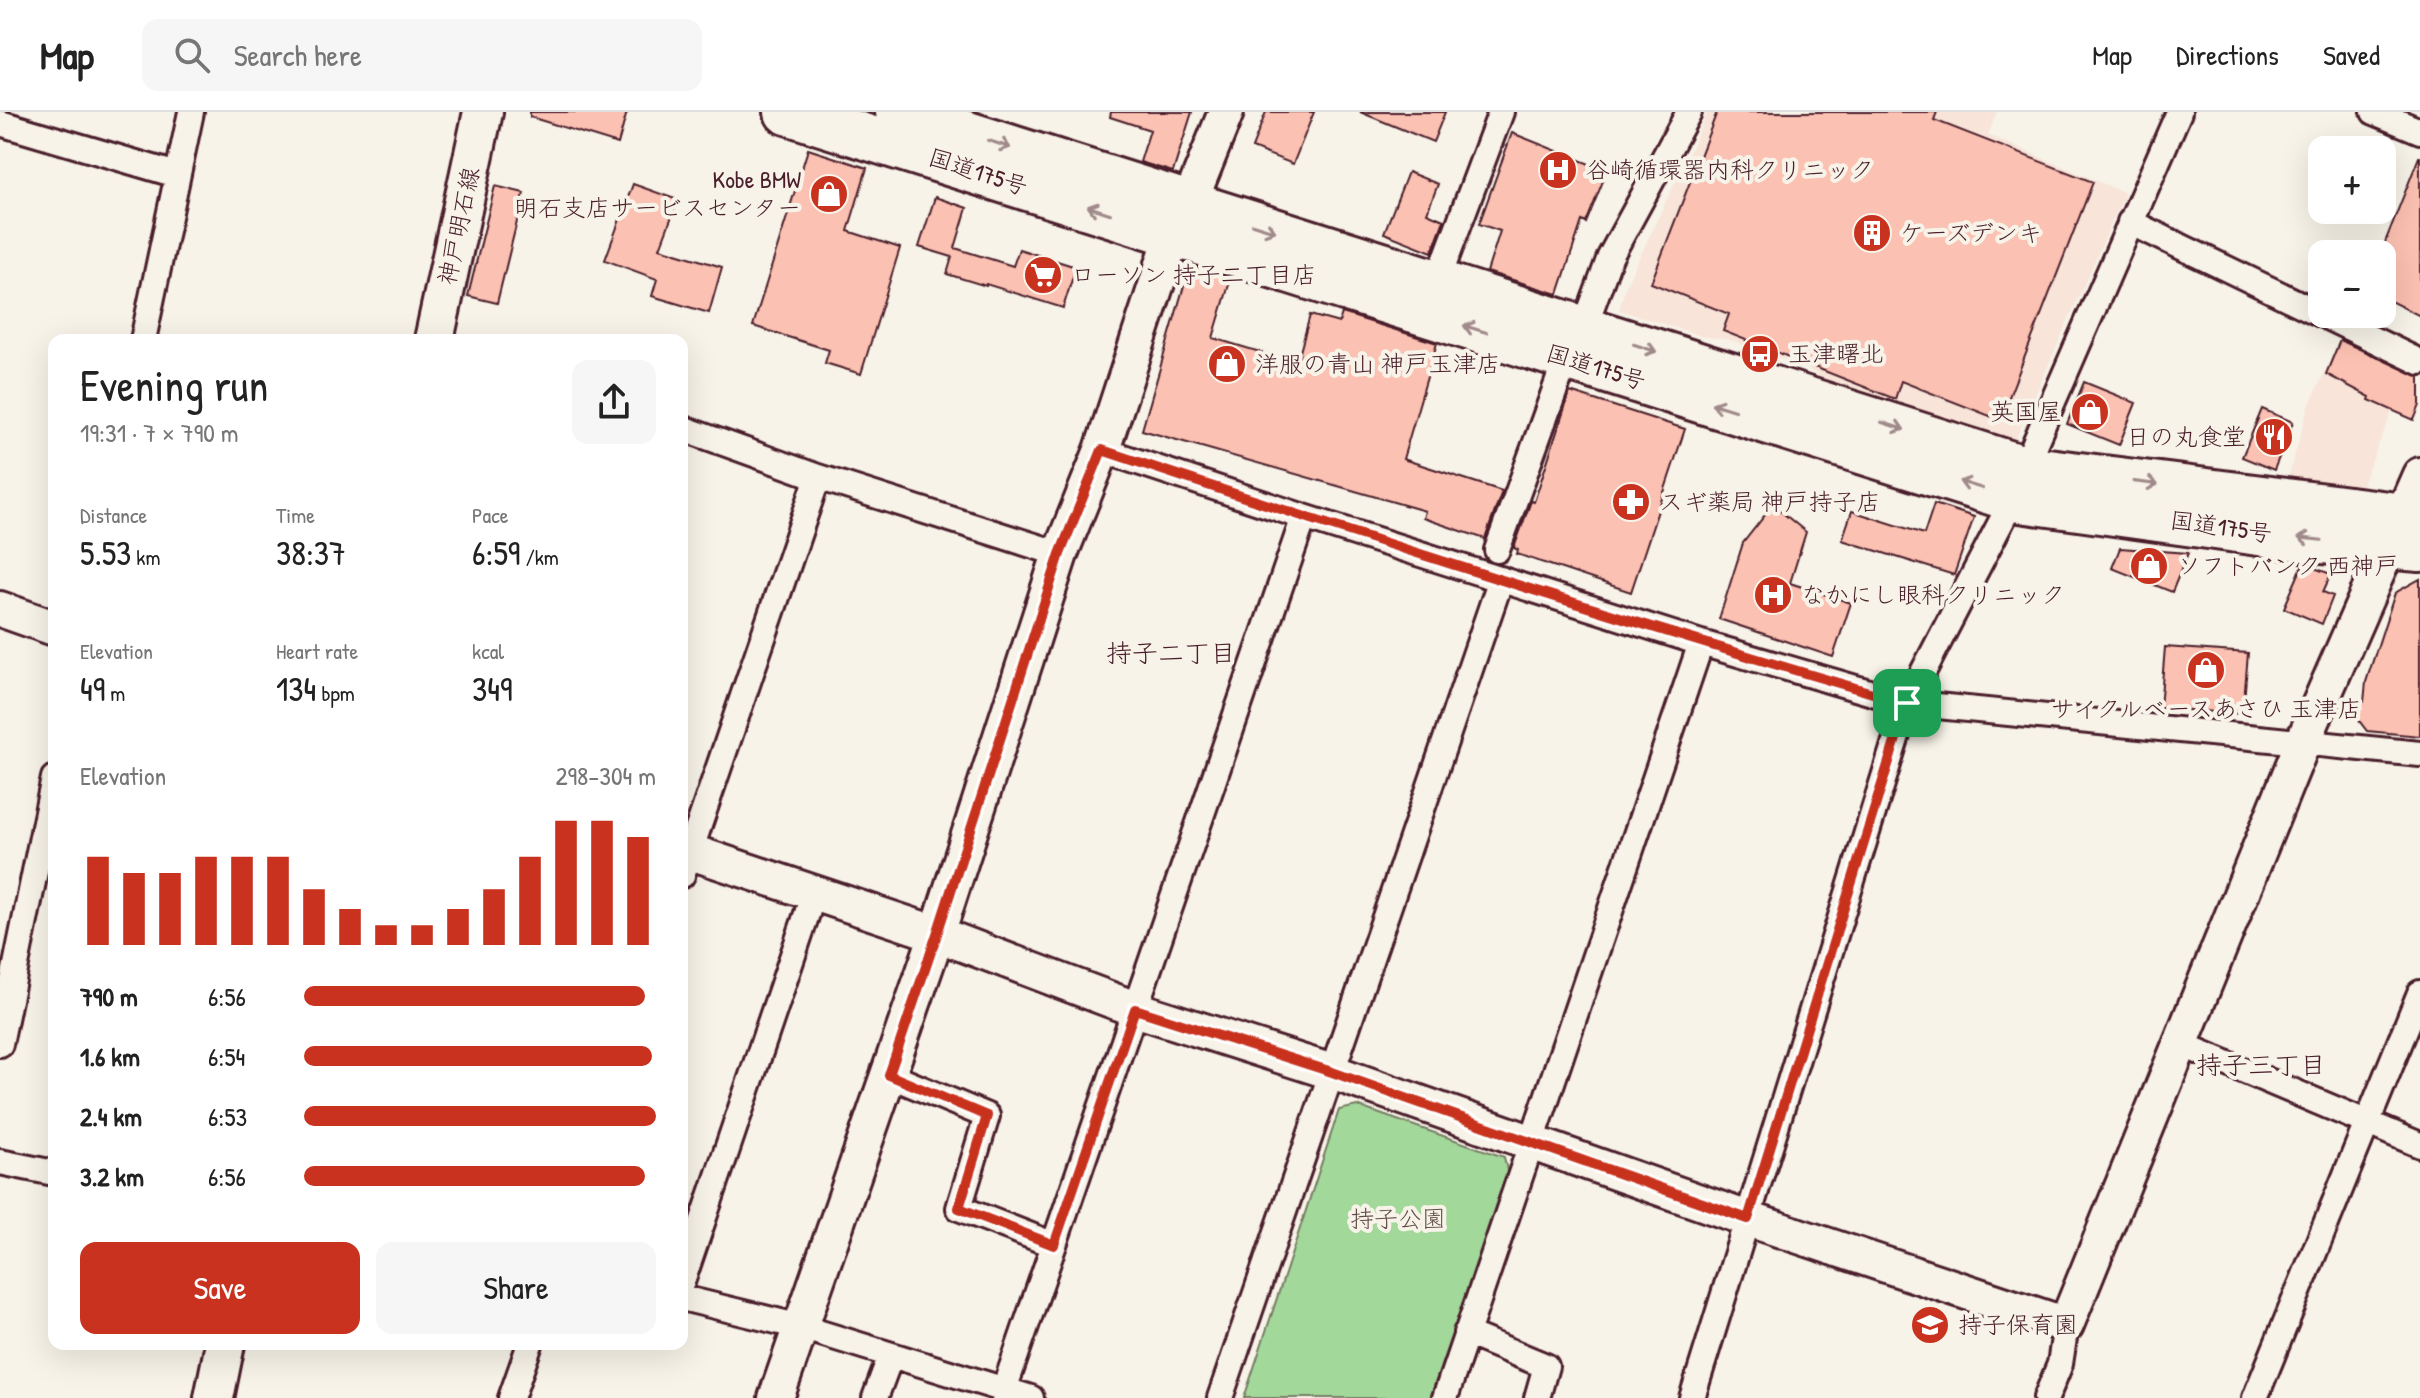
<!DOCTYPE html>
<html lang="en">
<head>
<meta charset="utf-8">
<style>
  body { margin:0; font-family:"Patrick Hand","Klee One",sans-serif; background:#f6f6f6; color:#222; height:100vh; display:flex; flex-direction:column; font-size:30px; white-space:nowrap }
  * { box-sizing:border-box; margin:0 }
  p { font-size:26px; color:#767676 }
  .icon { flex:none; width:44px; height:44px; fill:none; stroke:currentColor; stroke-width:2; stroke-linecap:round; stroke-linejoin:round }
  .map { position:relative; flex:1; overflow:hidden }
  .drawer { position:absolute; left:48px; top:222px; width:640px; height:1016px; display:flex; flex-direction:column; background:#fff; border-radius:16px; box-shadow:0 8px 32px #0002 }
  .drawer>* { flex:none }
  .buttons { position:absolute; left:2308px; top:24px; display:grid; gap:16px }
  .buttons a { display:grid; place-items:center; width:88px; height:88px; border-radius:16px; background:#fff; box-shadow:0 8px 32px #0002; font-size:40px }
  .pin { position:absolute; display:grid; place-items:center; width:68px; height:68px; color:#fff; margin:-34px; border-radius:16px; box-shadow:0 4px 12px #0006 }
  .round { display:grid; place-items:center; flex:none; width:84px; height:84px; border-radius:16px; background:#f6f6f6 }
  .head { display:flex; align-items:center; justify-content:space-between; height:136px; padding:0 32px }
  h1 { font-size:44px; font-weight:600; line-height:60px }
  .stats { display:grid; grid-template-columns:repeat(3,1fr); gap:12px; height:136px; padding:8px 32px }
  .stats div { display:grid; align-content:center }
  .stats b { font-size:34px; font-weight:600 }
  .stats small { font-size:22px; font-weight:400 }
  .stats p { font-size:22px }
  .chart { height:224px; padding:16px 32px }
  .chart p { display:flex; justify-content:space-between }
  .chart svg { width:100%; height:144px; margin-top:8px; stroke:#c8321e; stroke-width:6 }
  .action { display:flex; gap:16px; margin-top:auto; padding:16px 32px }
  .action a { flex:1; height:92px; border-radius:16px; background:#c8321e; color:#fff; font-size:32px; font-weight:600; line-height:92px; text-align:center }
  .action a+a { background:#f6f6f6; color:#222 }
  ul { padding:0 32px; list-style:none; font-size:26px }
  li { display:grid; grid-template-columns:128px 96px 1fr; align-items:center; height:60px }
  li i { height:20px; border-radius:10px; background:#c8321e }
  header { display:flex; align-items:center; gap:48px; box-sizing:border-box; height:112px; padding:0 40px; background:#fff; border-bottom:2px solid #e0e0e0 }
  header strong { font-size:38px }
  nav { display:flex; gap:44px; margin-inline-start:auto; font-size:28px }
  .search { width:560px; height:72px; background:#f6f6f6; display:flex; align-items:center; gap:20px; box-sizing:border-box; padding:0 28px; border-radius:16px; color:#767676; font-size:30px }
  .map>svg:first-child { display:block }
  .built { fill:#f8e4d8 }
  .green { fill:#a3d89b; stroke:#767c63; stroke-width:2 }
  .building { fill:#fbc1b2; stroke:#4a1f2b; stroke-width:2 }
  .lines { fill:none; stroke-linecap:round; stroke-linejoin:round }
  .street-casing { stroke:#4a1f2b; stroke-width:30 }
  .secondary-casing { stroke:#4a1f2b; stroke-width:40 }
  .primary-casing { stroke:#4a1f2b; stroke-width:44 }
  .highway-casing { stroke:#4a1f2b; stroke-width:50 }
  .street { stroke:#f7f3e8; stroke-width:24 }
  .secondary { stroke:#f7f3e8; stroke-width:34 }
  .primary { stroke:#f7f3e8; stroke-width:38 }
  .highway { stroke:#f7f3e8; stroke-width:44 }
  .oneway { stroke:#a0898a }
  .route-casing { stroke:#fff; stroke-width:16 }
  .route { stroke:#c8321e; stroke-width:10 }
  .labels { text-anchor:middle; stroke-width:8; stroke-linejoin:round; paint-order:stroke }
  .poi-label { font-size:24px; fill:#4a1f2b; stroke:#f7f3e8; text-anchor:start }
  .street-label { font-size:24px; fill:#4a1f2b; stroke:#f7f3e8 }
  .park-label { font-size:24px; fill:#604d47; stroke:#f7f3e8 }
  .neighbourhood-label { font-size:26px; fill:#4a1f2b; stroke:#f7f3e8 }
</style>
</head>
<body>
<header>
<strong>Map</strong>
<div class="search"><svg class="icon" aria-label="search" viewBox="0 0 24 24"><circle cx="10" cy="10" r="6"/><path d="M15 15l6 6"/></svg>Search here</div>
<nav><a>Map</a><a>Directions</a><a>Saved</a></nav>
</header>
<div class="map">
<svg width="2420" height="1286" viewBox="0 0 2420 1286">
  <rect width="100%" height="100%" fill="#f7f3e8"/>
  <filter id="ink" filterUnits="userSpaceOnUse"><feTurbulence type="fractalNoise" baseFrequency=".0125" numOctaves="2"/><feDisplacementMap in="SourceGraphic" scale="16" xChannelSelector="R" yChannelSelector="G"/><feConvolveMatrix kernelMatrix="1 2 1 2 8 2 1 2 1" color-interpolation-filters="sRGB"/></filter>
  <g filter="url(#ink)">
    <!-- built -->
    <path class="built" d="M1708 0H1997L1988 23 2125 81 2013 333 1838 275 1808 257 1731 228 1701 224 1619 198 1625 176Z
      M2342 222 2420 262V294L2417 302 2395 293 2360 377 2288 366 2309 294Z"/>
    <!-- green -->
    <path class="green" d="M1357 994 1504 1045 1508 1063 1430 1286H1244L1339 998Z"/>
    <!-- building -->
    <path class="building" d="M530 0H627L618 32 530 5Z
      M1111 0H1192L1173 60 1140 50 1150 18 1110 5Z
      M1266 0H1314L1293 52 1252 36Z
      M1360 0H1445L1433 30Z
      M1717 0H1937L1934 8 2093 70 2000 308 1901 269 1895 287 1723 219 1729 202 1651 171Z
      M1512 21 1607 59 1586 111 1582 109 1558 182 1487 160 1500 119 1479 112Z
      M808 37 867 56 848 119 900 136 861 262 825 251 829 238 753 214Z
      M2419 45H2420V204L2382 185V138Z
      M1408 60 1438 72 1427 101 1444 108 1432 140 1384 121Z
      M633 72 678 88 660 136 722 155 709 201 652 184 657 167 605 148Z
      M495 74 524 81 497 191 468 184Z
      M935 85 967 96 955 136 1013 154 1019 137 1076 155 1063 196 986 172V174L947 162 952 145 919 135Z
      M1190 153 1231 166 1213 226 1297 251 1310 203 1339 211 1342 201 1437 231 1403 347 1502 379 1485 427 1423 406 1425 399 1142 318Z
      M2340 228 2420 265V293L2414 308 2369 288 2370 285 2326 262Z
      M2084 270 2136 291 2119 333 2067 312Z
      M1570 280 1685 317 1631 480 1517 442 1518 438 1514 436 1531 389 1534 390Z
      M2262 297 2293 310 2274 358 2242 345Z
      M1934 392 1974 405 1954 463 1842 428 1852 399 1924 422Z
      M1773 393 1806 420 1790 471 1851 491 1833 545 1719 507 1743 431Z
      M2120 436 2188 441 2172 480 2112 456Z
      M2303 452 2331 462 2323 480 2333 484 2322 512 2284 496Z
      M2420 467V624L2367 619 2357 606 2354 589 2364 590 2366 570 2395 481Z
      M2165 535 2248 541 2243 602 2160 596Z"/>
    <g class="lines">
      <defs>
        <path id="street" d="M2374 0 2420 19
          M0 11 177 63
          M2130 110 2420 250
          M1433 181 1501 0
          M1581 224 1610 145 1689 0
          M143 228 191 0
          M682 316 818 365 1060 442
          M1102 338 1304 405 1701 531 1907 591 2420 642
          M1497 438 1561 261
          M682 763 818 365
          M0 932 54 666
          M2181 932 2420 1033
          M889 963 987 1004 959 1096 1054 1133
          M0 1050 54 1061
          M682 1170 814 781
          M682 1186 801 1215 1031 1286
          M1466 1221 1546 1254 1537 1286
          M511 1286 530 1232
          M875 1286 891 1243
          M1004 1286V1278L1304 405
          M1220 1286 1501 467
          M1445 1286 1701 531
          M1692 1286 1907 591 2013 387 2024 356 2179 0
          M2046 1286 2060 1252 2066 1213
          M2255 1286 2420 881"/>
        <path id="secondary" d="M0 497 54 516
          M682 737 937 822 1135 897 1332 960 1748 1107 2066 1213 2303 630 2420 363
          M776 1286 937 822 1060 442 1102 338 1173 122 1189 92 1226 0"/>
        <path id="primary" d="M434 228 483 0
          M214 1286 225 1232"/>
        <path id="highway" d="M787 0 2013 387 2310 428 2420 437
          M898 0 2024 356 2420 406"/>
      </defs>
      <!-- street casing -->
      <use href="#street" class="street-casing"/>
      <!-- secondary casing -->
      <use href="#secondary" class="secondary-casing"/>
      <!-- primary casing -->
      <use href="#primary" class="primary-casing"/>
      <!-- highway casing -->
      <use href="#highway" class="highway-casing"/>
      <!-- street -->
      <use href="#street" class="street"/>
      <!-- secondary -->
      <use href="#secondary" class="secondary"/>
      <!-- primary -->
      <use href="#primary" class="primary"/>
      <!-- highway -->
      <use href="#highway" class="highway"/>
    </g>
    <!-- one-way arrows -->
    <defs><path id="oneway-shaft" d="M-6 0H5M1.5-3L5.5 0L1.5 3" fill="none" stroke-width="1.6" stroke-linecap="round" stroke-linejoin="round" transform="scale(2)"/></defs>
    <g class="oneway">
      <use href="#oneway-shaft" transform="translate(999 32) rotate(18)"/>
      <use href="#oneway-shaft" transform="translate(1099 98) rotate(-162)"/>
      <use href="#oneway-shaft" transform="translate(1264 116) rotate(17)"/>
      <use href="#oneway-shaft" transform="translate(1475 217) rotate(-163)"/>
      <use href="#oneway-shaft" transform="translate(1645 236) rotate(18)"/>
      <use href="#oneway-shaft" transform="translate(1723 295) rotate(-163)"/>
      <use href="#oneway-shaft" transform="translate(1893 314) rotate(18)"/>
      <use href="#oneway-shaft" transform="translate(2146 371) rotate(7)"/>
      <use href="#oneway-shaft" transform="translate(1971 373) rotate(-163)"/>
      <use href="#oneway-shaft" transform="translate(2310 427) rotate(-174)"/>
    </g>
  </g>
  <g class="lines" filter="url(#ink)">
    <defs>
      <path id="route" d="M1102 338C1369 427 1637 513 1907 591L1748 1107 1332 960 1135 897 1054 1133 959 1096 987 1004 889 963 937 822 1060 442Z"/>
    </defs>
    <!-- route casing -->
    <use href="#route" class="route-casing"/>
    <!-- route -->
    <use href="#route" class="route"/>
  </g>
  <!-- icons -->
  <defs>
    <symbol id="hospital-disc" viewBox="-11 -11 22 22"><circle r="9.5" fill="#c8321e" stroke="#f7f3e8"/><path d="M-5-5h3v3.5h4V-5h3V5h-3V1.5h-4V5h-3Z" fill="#fff"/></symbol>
    <symbol id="shop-disc" viewBox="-11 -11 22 22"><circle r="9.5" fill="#c8321e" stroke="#f7f3e8"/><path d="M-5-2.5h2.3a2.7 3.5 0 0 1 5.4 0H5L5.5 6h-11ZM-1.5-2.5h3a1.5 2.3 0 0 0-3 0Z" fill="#fff"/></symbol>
    <symbol id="building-disc" viewBox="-11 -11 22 22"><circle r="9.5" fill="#c8321e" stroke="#f7f3e8"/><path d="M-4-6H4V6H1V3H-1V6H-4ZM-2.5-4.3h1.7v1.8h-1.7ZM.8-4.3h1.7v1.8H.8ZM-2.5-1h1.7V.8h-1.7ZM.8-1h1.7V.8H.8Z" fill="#fff"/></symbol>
    <symbol id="supermarket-disc" viewBox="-11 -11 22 22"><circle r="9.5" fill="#c8321e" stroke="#f7f3e8"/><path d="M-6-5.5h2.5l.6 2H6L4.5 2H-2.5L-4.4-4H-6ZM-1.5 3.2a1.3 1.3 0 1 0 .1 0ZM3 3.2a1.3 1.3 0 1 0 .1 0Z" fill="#fff"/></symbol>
    <symbol id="bus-disc" viewBox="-11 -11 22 22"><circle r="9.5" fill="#c8321e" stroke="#f7f3e8"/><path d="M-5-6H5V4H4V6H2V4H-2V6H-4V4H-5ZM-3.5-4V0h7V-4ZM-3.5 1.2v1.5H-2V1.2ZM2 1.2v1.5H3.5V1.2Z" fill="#fff"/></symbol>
    <symbol id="restaurant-disc" viewBox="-11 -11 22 22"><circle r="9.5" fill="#c8321e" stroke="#f7f3e8"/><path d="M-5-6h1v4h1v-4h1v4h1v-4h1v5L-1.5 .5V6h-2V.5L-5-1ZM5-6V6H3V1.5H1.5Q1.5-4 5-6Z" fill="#fff"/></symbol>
    <symbol id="pharmacy-disc" viewBox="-11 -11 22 22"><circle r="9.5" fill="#c8321e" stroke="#f7f3e8"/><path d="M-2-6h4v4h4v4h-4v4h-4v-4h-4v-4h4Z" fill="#fff"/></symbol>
    <symbol id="school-disc" viewBox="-11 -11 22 22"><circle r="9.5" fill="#c8321e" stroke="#f7f3e8"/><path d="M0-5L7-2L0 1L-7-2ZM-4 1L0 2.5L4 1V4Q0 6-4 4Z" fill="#fff"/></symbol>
  </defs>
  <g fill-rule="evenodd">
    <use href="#hospital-disc" x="1536" y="36" width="44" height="44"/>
    <use href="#shop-disc" x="807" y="60" width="44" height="44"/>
    <use href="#building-disc" x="1850" y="99" width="44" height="44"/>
    <use href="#supermarket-disc" x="1021" y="141" width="44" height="44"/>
    <use href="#bus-disc" x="1738" y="220" width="44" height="44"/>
    <use href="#shop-disc" x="1205" y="230" width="44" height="44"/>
    <use href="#shop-disc" x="2068" y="278" width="44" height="44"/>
    <use href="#restaurant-disc" x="2252" y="303" width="44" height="44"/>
    <use href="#pharmacy-disc" x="1609" y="368" width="44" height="44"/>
    <use href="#shop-disc" x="2127" y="432" width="44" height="44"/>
    <use href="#hospital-disc" x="1751" y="461" width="44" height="44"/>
    <use href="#shop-disc" x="2184" y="536" width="44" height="44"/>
    <use href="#school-disc" x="1908" y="1191" width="44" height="44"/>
  </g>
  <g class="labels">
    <!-- poi labels -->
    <g class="poi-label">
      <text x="1586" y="66">谷崎循環器内科クリニック</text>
      <text x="801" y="76" text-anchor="end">Kobe BMW<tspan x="801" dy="28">明石支店サービスセンター</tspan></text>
      <text x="1900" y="129">ケーズデンキ</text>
      <text x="1071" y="171">ローソン 持子二丁目店</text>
      <text x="1788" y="250">玉津曙北</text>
      <text x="1255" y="260">洋服の青山 神戸玉津店</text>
      <text x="2062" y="308" text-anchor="end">英国屋</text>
      <text x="2246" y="333" text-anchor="end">日の丸食堂</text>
      <text x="1659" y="398">スギ薬局 神戸持子店</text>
      <text x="2177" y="462">ソフトバンク 西神戸</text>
      <text x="1801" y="491">なかにし眼科クリニック</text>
      <text x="2206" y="605" text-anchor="middle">サイクルベースあさひ 玉津店</text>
      <text x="1958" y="1221">持子保育園</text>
    </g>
    <!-- street labels -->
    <g class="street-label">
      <text transform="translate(978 60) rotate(18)" y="8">国道175号</text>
      <text transform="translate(459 114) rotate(-78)" y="8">神戸明石線</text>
      <text transform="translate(1596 255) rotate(17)" y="8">国道175号</text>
      <text transform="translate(2221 415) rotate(8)" y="8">国道175号</text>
    </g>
    <!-- park labels -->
    <g class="park-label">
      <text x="1398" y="1115">持子公園</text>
    </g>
    <!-- neighbourhood labels -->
    <g class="neighbourhood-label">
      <text x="1171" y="550">持子二丁目</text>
      <text x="2261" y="962">持子三丁目</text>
    </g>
  </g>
</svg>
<div class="buttons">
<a>+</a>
<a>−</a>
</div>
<div class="pin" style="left:1907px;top:591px;background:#1e9e55"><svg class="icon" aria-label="arrive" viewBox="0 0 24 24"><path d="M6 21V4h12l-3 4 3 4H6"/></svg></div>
<section class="drawer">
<div class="head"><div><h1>Evening run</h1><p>19:31 · 7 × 790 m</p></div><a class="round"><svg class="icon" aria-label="share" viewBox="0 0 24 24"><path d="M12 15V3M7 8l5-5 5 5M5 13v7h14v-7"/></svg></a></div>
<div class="stats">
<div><p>Distance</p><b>5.53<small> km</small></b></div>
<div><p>Time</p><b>38:37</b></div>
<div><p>Pace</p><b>6:59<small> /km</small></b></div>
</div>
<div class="stats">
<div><p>Elevation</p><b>49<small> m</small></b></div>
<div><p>Heart rate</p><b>134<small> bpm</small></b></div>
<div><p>kcal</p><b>349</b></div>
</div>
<div class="chart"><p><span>Elevation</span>298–304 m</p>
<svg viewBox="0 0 160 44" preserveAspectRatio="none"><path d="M5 44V17M15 44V22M25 44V22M35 44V17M45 44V17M55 44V17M65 44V27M75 44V33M85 44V38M95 44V38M105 44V33M115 44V27M125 44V17M135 44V6M145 44V6M155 44V11"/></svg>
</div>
<ul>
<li><b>790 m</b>6:56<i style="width:97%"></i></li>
<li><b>1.6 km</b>6:54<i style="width:99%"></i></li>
<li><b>2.4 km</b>6:53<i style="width:100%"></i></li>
<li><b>3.2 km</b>6:56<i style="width:97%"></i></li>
</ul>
<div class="action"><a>Save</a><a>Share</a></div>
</section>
</div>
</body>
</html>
